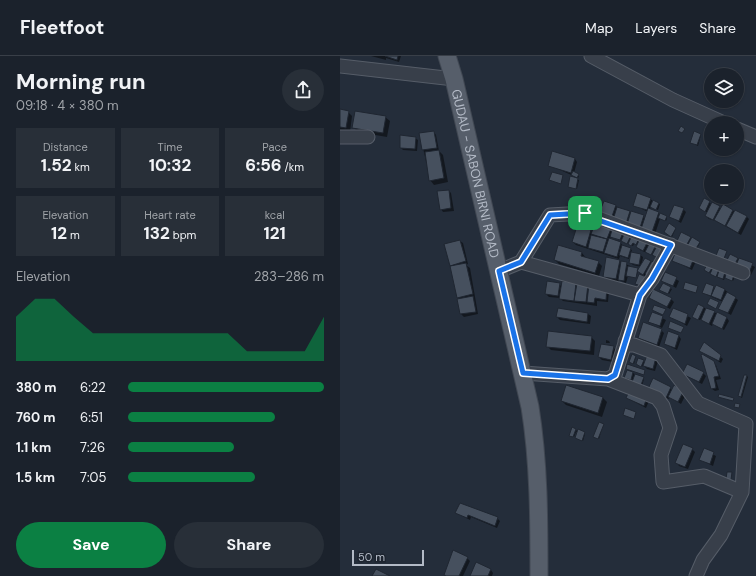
<!DOCTYPE html>
<html lang="en">
<head>
<meta charset="utf-8">
<style>
  body { margin:0; font-family:"DM Sans",sans-serif; background:#282f38; color:#f1f3f6; height:100vh; display:flex; flex-direction:column; font-size:15px; white-space:nowrap }
  * { box-sizing:border-box; margin:0 }
  p { font-size:13px; color:#a0a4a9 }
  .icon { flex:none; width:22px; height:22px; fill:none; stroke:currentColor; stroke-width:2; stroke-linecap:round; stroke-linejoin:round }
  .map { position:relative; flex:1; overflow:hidden }
  .drawer { display:flex; flex-direction:column; background:#1b222c; width:340px }
  .drawer>* { flex:none }
  .buttons { position:absolute; left:364px; top:12px; display:grid; gap:8px }
  .buttons a { display:grid; place-items:center; width:40px; height:40px; border-radius:50%; background:#1b222c; box-shadow:0 1px 3px #0004,0 0 0 1px #393f48; font-size:20px }
  .scale { position:absolute; left:12px; bottom:10px; width:72px; box-sizing:border-box; padding-left:4px; border:2px solid #b3bac6; border-top:0; font-size:11px; line-height:14px; white-space:nowrap; color:#b3bac6; -webkit-text-stroke:3px #1d242f; paint-order:stroke }
  .pin { position:absolute; display:grid; place-items:center; width:34px; height:34px; color:#fff; margin:-17px; border-radius:8px; box-shadow:0 2px 6px #0006 }
  .round { display:grid; place-items:center; flex:none; width:42px; height:42px; border-radius:21px; background:#282f38 }
  .headline { display:flex; align-items:center; justify-content:space-between; height:68px; padding:0 16px }
  h1 { font-size:22px; font-weight:700; line-height:30px }
  .stats { display:grid; grid-template-columns:repeat(3,1fr); gap:6px; height:68px; padding:4px 16px }
  .stats div { display:grid; align-content:center; border-radius:0px; background:#282f38; text-align:center }
  .stats b { font-size:17px; font-weight:700 }
  .stats small { font-size:11px; font-weight:400 }
  .stats p { font-size:11px }
  .chart { height:112px; padding:8px 16px }
  .chart p { display:flex; justify-content:space-between }
  .chart svg { width:100%; height:72px; margin-top:4px; fill:#0b8043; opacity:.7 }
  .cta { display:flex; gap:8px; margin-top:auto; padding:8px 16px }
  .cta a { flex:1; height:46px; border-radius:24px; background:#0b8043; color:#fff; font-size:16px; font-weight:700; line-height:46px; text-align:center }
  .cta a+a { background:#282f38; color:#f1f3f6 }
  ul { padding:0 16px; list-style:none; font-size:13px }
  li { display:grid; grid-template-columns:64px 48px 1fr; align-items:center; height:30px }
  li i { height:10px; border-radius:5px; background:#0b8043 }
  header { display:flex; align-items:center; gap:24px; box-sizing:border-box; height:56px; padding:0 20px; background:#1b222c; border-bottom:1px solid #393f48 }
  header strong { font-size:19px }
  nav { display:flex; gap:22px; margin-inline-start:auto; font-size:14px }
  main { display:flex; flex:1; min-height:0 }
  .map>svg:first-child { display:block }
  .shadow { fill:#0007 }
  .building { fill:#46505e; stroke:#1f2631 }
  .lines { fill:none; stroke-linecap:round; stroke-linejoin:round }
  .minor-casing { stroke:#565d68; stroke-width:15 }
  .major-casing { stroke:#414853; stroke-width:19 }
  .minor { stroke:#383f4a; stroke-width:13 }
  .major { stroke:#565e6a; stroke-width:17 }
  .route-casing { stroke:#fff; stroke-width:8 }
  .route { stroke:#1a73e8; stroke-width:5 }
  .labels { text-anchor:middle; stroke-width:3; stroke-linejoin:round; paint-order:stroke }
  .street-label { font-size:13px; fill:#b3bac6; stroke:#1d242f }
</style>
</head>
<body>
<header>
<strong>Fleetfoot</strong>
<nav><a>Map</a><a>Layers</a><a>Share</a></nav>
</header>
<main>
<section class="drawer">
<div class="headline"><div><h1>Morning run</h1><p>09:18 · 4 × 380 m</p></div><a class="round"><svg class="icon" aria-label="share" viewBox="0 0 24 24"><path d="M12 15V3M7 8l5-5 5 5M5 13v7h14v-7"/></svg></a></div>
<div class="stats">
<div><p>Distance</p><b>1.52<small> km</small></b></div>
<div><p>Time</p><b>10:32</b></div>
<div><p>Pace</p><b>6:56<small> /km</small></b></div>
</div>
<div class="stats">
<div><p>Elevation</p><b>12<small> m</small></b></div>
<div><p>Heart rate</p><b>132<small> bpm</small></b></div>
<div><p>kcal</p><b>121</b></div>
</div>
<div class="chart"><p><span>Elevation</span>283–286 m</p>
<svg viewBox="0 0 160 44" preserveAspectRatio="none"><path d="M0 44V17L10 6L20 6L30 17L40 27L50 27L60 27L70 27L80 27L90 27L100 27L110 27L120 38L130 38L140 38L150 38L160 17V44z"/></svg>
</div>
<ul>
<li><b>380 m</b>6:22<i style="width:100%"></i></li>
<li><b>760 m</b>6:51<i style="width:75%"></i></li>
<li><b>1.1 km</b>7:26<i style="width:54%"></i></li>
<li><b>1.5 km</b>7:05<i style="width:65%"></i></li>
</ul>
<div class="cta"><a>Save</a><a>Share</a></div>
</section>
<div class="map">
<svg width="416" height="520" viewBox="0 0 416 520">
  <rect width="100%" height="100%" fill="#242d3a"/>
  <!-- shadow -->
  <path class="shadow" d="M31 0H61L59 6 46 2V4Z
    M0 54 8 56 12 60 10 76 0 74Z
    M45 61 50 65 47 81 18 76 14 72Z
    M94 76 96 79 99 95 103 99 108 126 94 129 90 124 80 78Z
    M361 79 358 90 351 86Z
    M75 82 78 84 77 95 63 94 61 92Z
    M235 103 237 106 234 117 239 120 238 122 209 109Z
    M231 122 239 124 237 133 230 131Z
    M109 135 111 137 114 155 103 156 101 153Z
    M310 143 320 148 318 154 311 151 310 154 327 162 326 165 320 163 314 181 250 156 260 149 262 151 275 150 306 162 308 156 294 149Z
    M364 144 381 153 383 150 407 161 409 163 401 179 376 165 369 163 366 160 368 157 361 153Z
    M343 153 346 156 341 167 331 161Z
    M256 166 315 190 317 192 314 200 300 194 298 189 294 188 293 190 273 181 270 183 276 185 273 183 282 186 279 185 283 190 292 194 289 203 280 200 279 203 236 189 233 186 251 175 253 177Z
    M336 172 332 181 327 177Z
    M350 182 360 187 356 194 339 186Z
    M120 185 123 187 128 208 126 209 130 212 138 258 124 261 121 258 120 243 118 241 111 209Z
    M336 196 356 205 352 214 333 204Z
    M386 196 384 206 377 203Z
    M242 197 246 202 258 206 262 210 259 220 219 208 215 204Z
    M300 199 303 201 302 208 310 206 312 207 306 221 298 215 296 222 288 220 286 227 279 224V226L266 223 264 220 279 205 299 214 301 211 293 209 290 206Z
    M398 202 415 211 411 219 389 210Z
    M374 210 396 218 393 225 385 221 384 224 377 221 365 214 371 213 373 214Z
    M325 217 339 225 336 232 322 224Z
    M223 226 267 231 269 234 268 246 257 245V250L223 245 220 242 209 241 206 238 219 228 222 231Z
    M366 228 376 233V230L385 234 398 244 391 259 380 253 383 246 363 237Z
    M323 229 332 233 329 238 322 235Z
    M310 242 331 243 334 246 330 253Z
    M358 249 387 262 389 265 384 274 373 268 372 270 361 263 360 264 354 262Z
    M334 253 351 262 347 270 330 260Z
    M312 257 326 264 322 272 309 265Z
    M248 258 251 260 250 268 220 264 217 261Z
    M321 274 324 277 319 291 301 284 299 282Z
    M339 280 341 283 337 294 325 288Z
    M251 281 255 285 254 299 211 294 207 290Z
    M266 284 269 285 270 287H266Z
    M273 291 276 294 273 306 262 304 259 301Z
    M361 295 377 298 383 303 381 307Z
    M296 300 294 308 291 307Z
    M307 300 318 305 315 315 307 313 303 309 302 311 297 308 303 305 305 307Z
    M373 306 376 309 381 323 376 324 379 334 375 335 372 333Z
    M293 317 304 323 302 330 287 323Z
    M363 317 366 320 362 328 343 318Z
    M407 320 408 321 402 342 399 340Z
    M314 324 333 334 346 338 341 348 330 341 329 343 312 335Z
    M263 342 267 346 262 361 226 349 222 345Z
    M287 342 309 345 306 352Z
    M263 369 259 383 255 381Z
    M236 374 238 376 245 378 243 385 236 382 238 377 236 376 234 381 231 380Z
    M352 393 355 396 348 413 339 410 337 407Z
    M364 394 376 400 373 410 361 404Z
    M117 457 157 462 160 465 157 472 131 461 130 464Z
    M127 502 130 505 123 520H106Z
    M137 508 151 514 153 517 152 520H131Z"/>
  <!-- building -->
  <path class="building" d="M45 0H58L57 4Z
    M0 53 9 55 6 72 0 71Z
    M15 55 46 60 43 77 12 72Z
    M341 70 345 73 342 77 338 75Z
    M94 75 97 92 82 94 79 77Z
    M354 75 361 78 357 89 350 87Z
    M60 79 76 81 75 93 60 92Z
    M99 94 104 122 89 125 85 96Z
    M212 95 235 102 231 117 208 110Z
    M233 115 239 118 237 122 231 119Z
    M212 116 223 119 221 128 209 124Z
    M230 120 238 122 236 133 228 131Z
    M109 134 111 152 100 154 97 135Z
    M297 137 311 142 307 154 293 150Z
    M364 142 370 145 365 156 359 152Z
    M249 144 261 148 257 158 246 154Z
    M313 144 319 147 316 154 310 151Z
    M264 145 276 149 270 166 257 162Z
    M372 146 380 150 373 164 365 160Z
    M383 148 393 154 385 170 374 164Z
    M334 149 344 152 339 165 329 161Z
    M277 151 290 155 285 171 272 167Z
    M308 152 319 156 311 179 300 176Z
    M395 154 407 160 398 177 386 170Z
    M291 155 304 159 299 175 286 172Z
    M320 157 327 160 325 165 318 162Z
    M256 165 272 170 267 183 251 178Z
    M329 167 336 172 331 181 324 176Z
    M237 170 251 174 246 191 232 186Z
    M273 170 284 174 280 184 270 181Z
    M286 174 292 177 287 188 281 185Z
    M341 176 351 181 346 190 337 185Z
    M293 177 300 180 296 189 293 187 291 190 288 188Z
    M251 179 267 183 263 196 248 192Z
    M301 180 309 183 303 195 296 191Z
    M352 181 360 186 355 194 347 190Z
    M269 182 281 186 277 201 264 197Z
    M120 184 126 205 110 210 104 188Z
    M310 186 316 189 311 199 305 196Z
    M218 189 242 196 241 200 259 205 255 217 214 204Z
    M282 189 291 192 288 202 279 199Z
    M317 190 323 192 318 202 312 199Z
    M379 192 387 195 383 205 375 202Z
    M336 195 354 202 350 212 332 205Z
    M291 196 301 198 299 209 289 207Z
    M390 198 398 202 393 212 385 208Z
    M266 201 280 204 276 223 263 221Z
    M305 202 311 205 303 219 297 215Z
    M399 202 413 207 409 217 395 212Z
    M281 205 287 206 284 225 278 224Z
    M312 205 317 209 310 221 305 218Z
    M126 207 133 238 117 242 110 210Z
    M367 209 372 212 369 217 364 214Z
    M374 209 380 211 376 221 370 218Z
    M288 210 298 212 296 222 286 220Z
    M380 211 386 213 383 223 377 221Z
    M387 213 395 216 392 225 385 222Z
    M325 216 337 221 333 230 321 225Z
    M299 218 309 222 301 230 295 228Z
    M207 225 220 227 218 240 205 238Z
    M222 225 236 227 234 245 219 243Z
    M345 226 358 230 356 237 343 233Z
    M237 227 248 228 246 246 234 245Z
    M323 227 331 231 328 238 319 234Z
    M366 227 374 230 371 240 362 237Z
    M249 228 267 231 266 244 255 242 254 247 247 246Z
    M376 229 385 233 381 244 371 240Z
    M313 233 332 242 327 251 309 242Z
    M387 236 396 241 388 257 378 253Z
    M133 240 136 256 120 258 117 243Z
    M370 242 379 246 376 253 367 248Z
    M358 248 364 251 358 264 352 261Z
    M314 249 326 253 323 259 312 254Z
    M218 252 248 257 247 266 216 261Z
    M333 252 348 258 345 268 329 261Z
    M366 252 375 255 369 268 361 264Z
    M312 256 323 260 320 270 308 266Z
    M377 256 387 261 382 273 372 268Z
    M330 265 344 271 341 277 328 272Z
    M303 266 322 273 317 289 298 282Z
    M208 275 252 280 250 295 206 291Z
    M328 275 339 279 335 292 324 288Z
    M364 286 381 299 379 305 359 295Z
    M261 288 274 290 271 304 258 301Z
    M292 298 296 300 293 308 289 306Z
    M362 298 374 305 379 320 374 321 376 332 371 333 361 299Z
    M307 299 316 301 313 313 303 310Z
    M298 302 304 304 301 311 296 308Z
    M287 308 305 314 304 319 286 313Z
    M347 308 364 316 359 326 342 318Z
    M287 314 293 316 291 324 284 322Z
    M295 318 304 321 301 329 292 326Z
    M404 319H407L401 341 398 340Z
    M313 322 331 331 326 342 308 333Z
    M226 329 263 341 258 357 221 345Z
    M334 329 344 334 338 346 328 341Z
    M290 333 307 341 304 350 286 342Z
    M379 338 394 342 393 345 378 341Z
    M395 347 400 348 399 352 394 351Z
    M285 352 296 356 294 363 283 359Z
    M259 366 264 368 258 383 253 381Z
    M232 371 236 373 233 381 229 380Z
    M238 373 245 376 242 385 235 382Z
    M343 388 353 392 345 411 335 407Z
    M364 392 374 396 370 408 359 404Z
    M387 416H392L391 424 386 423Z
    M120 447 158 461 155 470 128 459 127 462 115 457Z
    M113 494 128 501 119 520H106L104 519Z
    M136 506 151 513 148 520H130Z
    M36 513 50 520H32Z"/>
  <g class="lines">
    <defs>
      <path id="minor" d="M251 0 333 44 384 67
        M0 10 114 23
        M397 73 416 81
        M0 81H28
        M181 206 300 239
        M159 215 181 206 210 159 245 157 403 217
        M285 285 290 289H294L321 299 358 347 406 368 402 436 381 479 363 504 356 520
        M183 317 268 323 317 342 323 350 330 372 321 399 323 426 364 420 402 436
        M268 323 275 319 300 239 312 223 331 189"/>
      <g id="major">
        <path id="s1" d="M107 0 114 23 190 351C199 407 199 464 199 520"/>
      </g>
    </defs>
    <!-- minor casing -->
    <use href="#minor" class="minor-casing"/>
    <!-- major casing -->
    <use href="#major" class="major-casing"/>
    <!-- minor -->
    <use href="#minor" class="minor"/>
    <!-- major -->
    <use href="#major" class="major"/>
  </g>
  <g class="lines">
    <defs>
      <path id="route" d="M245 157 258 164 331 189 312 223 300 239 275 319 268 323 183 317 159 215 181 206 210 159Z"/>
    </defs>
    <!-- route casing -->
    <use href="#route" class="route-casing"/>
    <!-- route -->
    <use href="#route" class="route"/>
  </g>
  <g class="labels">
    <!-- street labels -->
    <g class="street-label">
      <text dy="5" stroke="none"><textPath href="#s1" startOffset="121">GUDAU - SABON BIRNI ROAD</textPath></text>
    </g>
  </g>
</svg>
<div class="buttons">
<a><svg class="icon" aria-label="layers" viewBox="0 0 24 24"><path d="M12 4l9 5-9 5-9-5zM3 14l9 5 9-5"/></svg></a>
<a>+</a>
<a>−</a>
</div>
<div class="scale">50 m</div>
<div class="pin" style="left:245px;top:157px;background:#1e9e55"><svg class="icon" aria-label="arrive" viewBox="0 0 24 24"><path d="M6 21V4h12l-3 4 3 4H6"/></svg></div>
</div>
</main>
</body>
</html>
